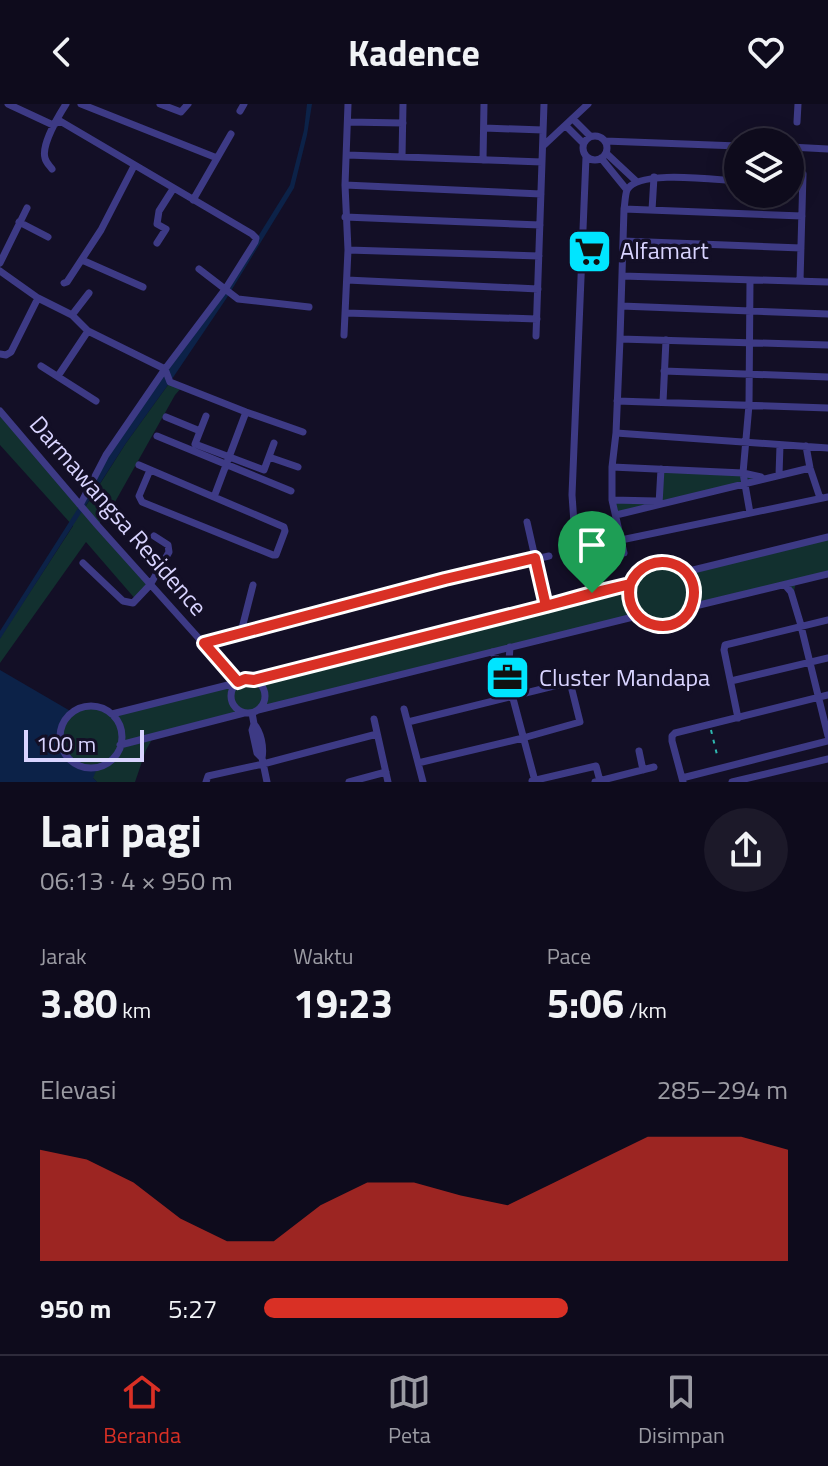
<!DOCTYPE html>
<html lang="id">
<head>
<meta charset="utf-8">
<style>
  body { margin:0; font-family:"Titillium Web",sans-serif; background:#1c1929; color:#f1f3f6; height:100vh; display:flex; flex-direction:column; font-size:30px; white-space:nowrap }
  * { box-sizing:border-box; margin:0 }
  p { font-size:26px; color:#9b9ba3 }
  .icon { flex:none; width:44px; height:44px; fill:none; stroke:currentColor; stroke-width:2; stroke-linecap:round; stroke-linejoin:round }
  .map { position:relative; height:678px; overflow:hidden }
  .panel { display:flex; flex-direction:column; background:#0e0b1c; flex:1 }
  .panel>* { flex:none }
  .tools { position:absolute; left:724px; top:24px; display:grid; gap:16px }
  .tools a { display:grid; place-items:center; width:80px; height:80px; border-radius:50%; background:#0e0b1c; box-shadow:0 4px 20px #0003,0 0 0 2px #2e2b3b; font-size:40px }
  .scale { position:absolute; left:24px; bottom:20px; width:120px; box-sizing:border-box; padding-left:8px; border:4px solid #d9d4ff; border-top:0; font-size:22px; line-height:28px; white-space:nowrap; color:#d9d4ff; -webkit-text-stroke:6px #130f26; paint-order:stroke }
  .pin { position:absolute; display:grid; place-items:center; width:68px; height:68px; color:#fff; margin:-82px -34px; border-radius:50% 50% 50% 0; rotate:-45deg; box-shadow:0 0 8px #0007 }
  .pin .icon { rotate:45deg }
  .round { display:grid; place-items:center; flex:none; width:84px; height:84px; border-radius:42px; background:#1c1929 }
  .head { display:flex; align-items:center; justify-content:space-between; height:136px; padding:0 40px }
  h1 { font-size:44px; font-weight:700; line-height:60px }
  .figures { display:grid; grid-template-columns:repeat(3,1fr); gap:12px; height:136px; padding:8px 40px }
  .figures div { display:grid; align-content:center }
  .figures b { font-size:40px; font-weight:700 }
  .figures small { font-size:22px; font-weight:400 }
  .figures p { font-size:22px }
  .chart { height:224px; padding:16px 40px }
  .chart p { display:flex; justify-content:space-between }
  .chart svg { width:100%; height:144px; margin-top:8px; fill:#d93025; opacity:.7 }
  ul { padding:0 40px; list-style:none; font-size:26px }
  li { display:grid; grid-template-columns:128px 96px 1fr; align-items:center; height:60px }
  li i { height:20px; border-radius:10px; background:#d93025 }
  header { display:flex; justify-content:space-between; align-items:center; height:104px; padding:0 40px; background:#0e0b1c; font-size:36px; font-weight:700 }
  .tabs { display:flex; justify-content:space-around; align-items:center; height:112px; border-top:2px solid #2e2b3b; background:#0e0b1c; font-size:22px; color:#9b9ba3 }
  .tabs a { display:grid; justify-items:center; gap:4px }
  .tabs .selected { color:#d93025 }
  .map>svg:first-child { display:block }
  .green { fill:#12302f }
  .water { fill:#0c2248 }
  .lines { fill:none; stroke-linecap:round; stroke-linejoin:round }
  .path { stroke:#2fb8b0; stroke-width:2; stroke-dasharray:4 6; stroke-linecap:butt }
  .minor { stroke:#3d3a85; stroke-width:7 }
  .route-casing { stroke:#fff; stroke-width:16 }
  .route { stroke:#d93025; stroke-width:10 }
  .labels { text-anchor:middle; stroke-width:7; stroke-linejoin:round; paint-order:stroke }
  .poi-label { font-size:24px; fill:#d9d4ff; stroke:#130f26; text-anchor:start }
  .street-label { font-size:24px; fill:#d9d4ff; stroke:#130f26 }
</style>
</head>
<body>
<header><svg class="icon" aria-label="back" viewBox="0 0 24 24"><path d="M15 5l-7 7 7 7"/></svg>Kadence<svg class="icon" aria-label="heart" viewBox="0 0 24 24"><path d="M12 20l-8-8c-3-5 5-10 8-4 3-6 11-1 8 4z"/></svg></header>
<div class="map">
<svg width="828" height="678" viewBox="0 0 828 678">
  <rect width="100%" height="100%" fill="#130f26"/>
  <!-- green -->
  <path class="green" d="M170 278 182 283 175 291 115 398 98 421 149 480 137 497 86 438 0 559V534L73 422 0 341V307L84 405 126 339Z
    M661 365 766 373 616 411 612 396 658 397Z
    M828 433V470L796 478 794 487 784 481 691 503 678 518 667 522 648 520 637 512 154 632 146 646 135 678H97L93 674 92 663C35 660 64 577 112 610L245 575 254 576 630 480C641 457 665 452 685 468Z"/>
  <!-- water -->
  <path class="water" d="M307 0H312L307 31 294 84 226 195 170 278 126 339 0 535V527L80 401 106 351 226 184 290 81 304 26Z
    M0 566 72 608C47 633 65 667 98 662L93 674 97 678H0Z"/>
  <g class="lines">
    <!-- path -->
    <path class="path" d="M711 626 718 655"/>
    <!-- minor -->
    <path class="minor" d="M8 0 53 21 60 17 252 130 256 134 255 138 226 184 165 265 106 351 80 401
      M81 0 217 54
      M160 0 181 8 188 0
      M240 7 244 0
      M573 15 590 32
      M348 18 403 19
      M797 18 798 0
      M566 22 583 39
      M484 24 543 26
      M583 44a12 12 0 1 1 24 0a12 12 0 1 1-24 0Z
      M605 37 738 42
      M543 42 588 0
      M790 43 828 45
      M606 49 636 77
      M347 51 542 58
      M402 53 403 0
      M586 53 572 391 574 419 592 489
      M601 54 627 86
      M483 56 484 0
      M52 65C50 62 46 59 45 54 41 41 59 11 66 0
      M345 81 541 90
      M193 96 231 30
      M624 105 802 112
      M652 106 654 73
      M345 113 540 121
      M19 118 48 133
      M623 137 801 144
      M157 139 166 125 157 120 159 107 173 85
      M348 146 539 152
      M82 156 143 183
      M0 159 27 104
      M199 165 238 195 309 203
      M0 167 38 194 72 211 88 227 165 265 170 278 246 308 303 328
      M622 172 828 178
      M347 176 538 185
      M800 177 803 70
      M64 179 67 178 101 126 134 62
      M621 202 828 210
      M346 209 537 215
      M72 211 89 189
      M344 231 348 146 345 81 348 0
      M536 232 544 0
      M620 235 828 241
      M0 250 6 251 11 248 38 194
      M41 262 96 297
      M664 267 828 273
      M58 272 88 227
      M617 297 828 304
      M663 298 666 236
      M0 307 98 422 238 578
      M206 312 195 340 264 366 274 339
      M166 313 200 327
      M616 329 828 344
      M157 332 291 387
      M806 342 810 364 820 394
      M269 353 298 363
      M139 361 284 423 285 427 276 451H273L142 398 139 392 150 366
      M612 363 743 369 761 373
      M779 371 780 341
      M214 393 246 308
      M612 396 656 397
      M659 400 661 365
      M750 409 743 369 749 301 750 176
      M616 411 810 364
      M527 418 546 502
      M621 436 828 393
      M624 449 612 396V363L616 329 620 235 624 105C625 100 625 91 627 86 638 65 716 76 738 77
      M629 490a32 32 0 1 1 64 0a32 32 0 1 1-64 0Z
      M83 459 123 497 133 499 150 481 169 448 168 441 154 432
      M685 468 828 433
      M785 481 791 488 800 518 828 632
      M691 503 828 470
      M241 528 253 481
      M204 539 445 475 549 452
      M510 543 509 557 514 580 511 587
      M492 548 500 559 506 582 511 587 535 677
      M231 592a17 17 0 1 1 34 0a17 17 0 1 1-34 0Z
      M254 576 630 480
      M731 577 828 554
      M60 633a31 31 0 1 1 62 0a31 31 0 1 1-62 0Z
      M404 605 423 678
      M258 606 637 512
      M252 609 254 620 252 626 257 649 262 654 267 678
      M112 610 236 579
      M738 614 724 546 725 541 828 516
      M374 615 388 678
      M408 618 570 578 580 618 523 634 418 659
      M254 620C261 628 264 643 262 654
      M120 641 244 609
      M639 647 643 666
      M682 674 828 637
      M532 677 596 662 600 677
      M206 678 208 672 263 660 377 630
      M349 678 386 668
      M595 678 654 663
      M683 678 672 637V632L675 629 828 591
      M732 678 828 655"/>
  </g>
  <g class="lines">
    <defs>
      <path id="route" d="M592 489 546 502 254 576 245 575 238 578 204 539 445 475 535 454 546 502 630 480C647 442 702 457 693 497 684 538 621 526 630 480L592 489"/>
    </defs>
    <!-- route casing -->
    <use href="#route" class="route-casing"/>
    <!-- route -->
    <use href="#route" class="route"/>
  </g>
  <!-- icons -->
  <defs>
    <symbol id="supermarket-square" viewBox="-11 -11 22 22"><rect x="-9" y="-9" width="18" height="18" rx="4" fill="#00e5ff" stroke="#130f26"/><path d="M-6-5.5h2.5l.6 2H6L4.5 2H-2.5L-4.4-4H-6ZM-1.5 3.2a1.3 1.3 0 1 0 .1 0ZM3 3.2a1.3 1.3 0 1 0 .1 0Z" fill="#111"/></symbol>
    <symbol id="office-square" viewBox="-11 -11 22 22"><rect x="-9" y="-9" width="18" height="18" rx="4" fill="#00e5ff" stroke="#130f26"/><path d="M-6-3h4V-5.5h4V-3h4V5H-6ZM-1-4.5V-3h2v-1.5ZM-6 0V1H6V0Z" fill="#111"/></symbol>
  </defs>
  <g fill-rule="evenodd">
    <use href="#supermarket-square" x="564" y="122" width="51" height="51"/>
    <use href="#office-square" x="482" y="548" width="51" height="51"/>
  </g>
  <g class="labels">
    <!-- poi labels -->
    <g class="poi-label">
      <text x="620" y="155">Alfamart</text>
      <text x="539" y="582">Cluster Mandapa</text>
    </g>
    <!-- street labels -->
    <g class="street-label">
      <text transform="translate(118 412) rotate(49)" y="8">Darmawangsa Residence</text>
    </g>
  </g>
</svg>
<div class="tools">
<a><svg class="icon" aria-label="layers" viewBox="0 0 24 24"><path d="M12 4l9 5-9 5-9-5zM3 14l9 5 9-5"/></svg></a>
</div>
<div class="scale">100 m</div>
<div class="pin" style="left:592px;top:489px;background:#1e9e55"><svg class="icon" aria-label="arrive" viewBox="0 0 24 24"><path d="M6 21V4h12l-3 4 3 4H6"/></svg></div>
</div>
<section class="panel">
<div class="head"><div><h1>Lari pagi</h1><p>06:13 · 4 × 950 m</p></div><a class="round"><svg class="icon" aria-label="share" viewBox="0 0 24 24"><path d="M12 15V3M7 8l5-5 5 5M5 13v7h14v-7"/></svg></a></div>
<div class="figures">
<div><p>Jarak</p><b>3.80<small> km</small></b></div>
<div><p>Waktu</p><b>19:23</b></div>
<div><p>Pace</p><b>5:06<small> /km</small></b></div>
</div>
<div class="chart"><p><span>Elevasi</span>285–294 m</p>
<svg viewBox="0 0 160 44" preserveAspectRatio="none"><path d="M0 44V10L10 13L20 20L30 31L40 38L50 38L60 27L70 20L80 20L90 24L100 27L110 20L120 13L130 6L140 6L150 6L160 10V44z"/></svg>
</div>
<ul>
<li><b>950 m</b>5:27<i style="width:58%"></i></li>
</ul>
</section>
<nav class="tabs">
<a class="selected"><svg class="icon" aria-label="home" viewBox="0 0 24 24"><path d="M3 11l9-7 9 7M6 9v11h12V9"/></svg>Beranda</a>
<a><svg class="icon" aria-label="map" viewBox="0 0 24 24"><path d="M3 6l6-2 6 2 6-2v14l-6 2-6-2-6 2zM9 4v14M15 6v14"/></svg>Peta</a>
<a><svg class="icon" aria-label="saved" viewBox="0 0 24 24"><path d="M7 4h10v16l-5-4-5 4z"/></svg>Disimpan</a>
</nav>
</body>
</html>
